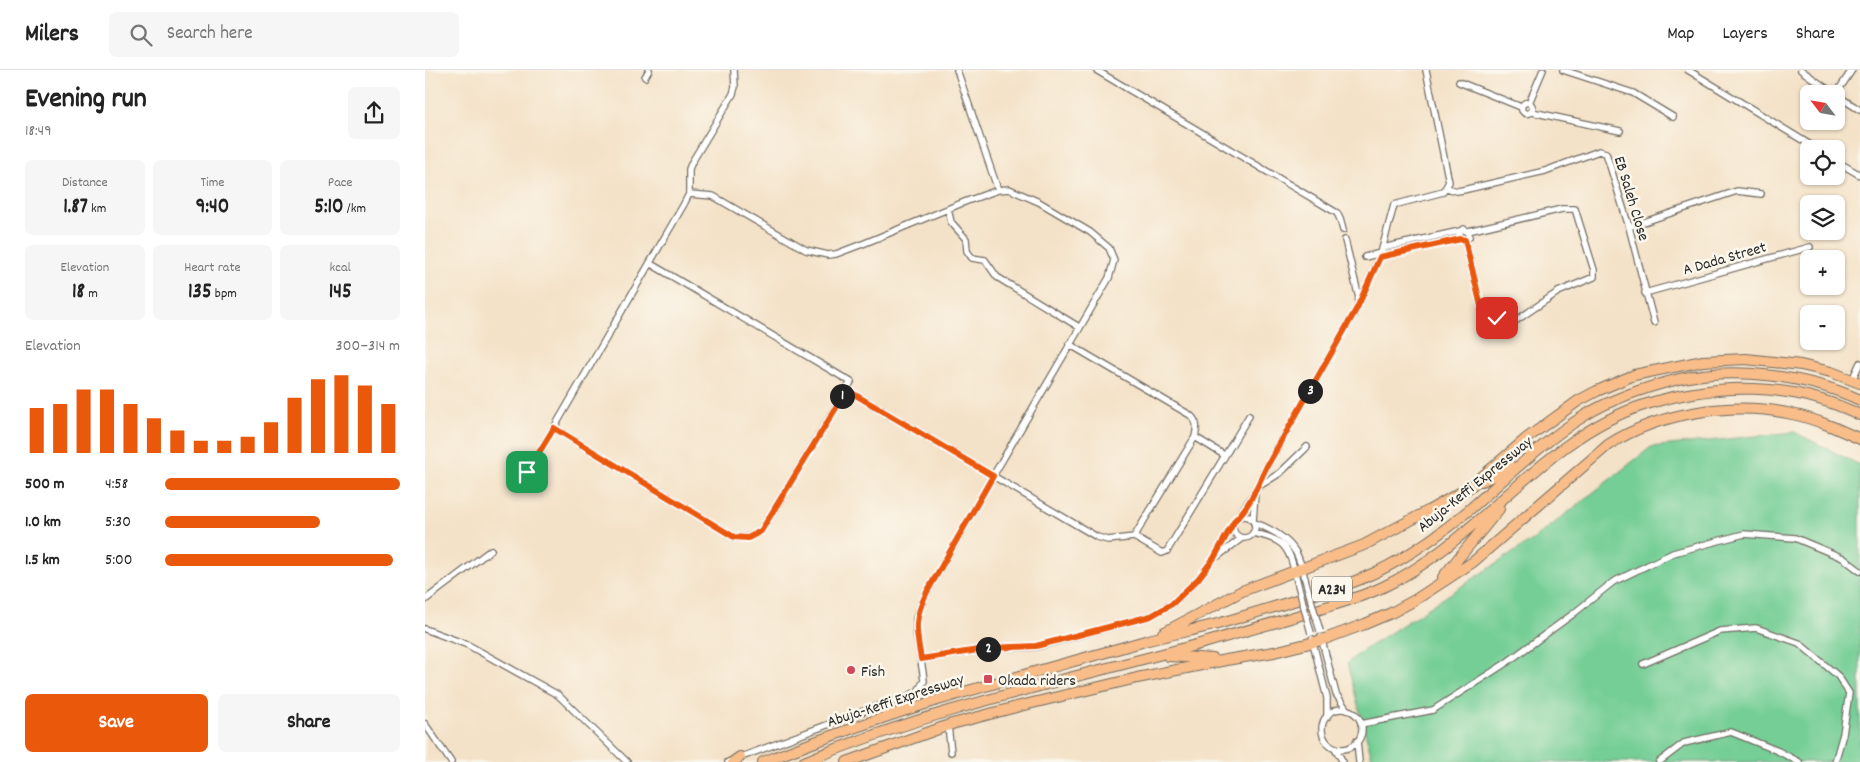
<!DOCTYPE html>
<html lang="en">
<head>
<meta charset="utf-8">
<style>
  body { margin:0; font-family:Dekko,sans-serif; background:#f6f6f6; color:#222; height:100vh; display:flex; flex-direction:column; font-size:19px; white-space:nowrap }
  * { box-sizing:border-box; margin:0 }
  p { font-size:16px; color:#767676 }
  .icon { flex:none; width:28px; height:28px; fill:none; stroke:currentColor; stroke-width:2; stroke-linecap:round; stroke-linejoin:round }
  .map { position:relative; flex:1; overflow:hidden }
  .panel { display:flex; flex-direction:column; background:#fff; width:425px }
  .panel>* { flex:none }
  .needle { width:32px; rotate:301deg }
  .fabs { position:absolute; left:1375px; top:15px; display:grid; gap:10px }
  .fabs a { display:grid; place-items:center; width:45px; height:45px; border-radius:8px; background:#fff; box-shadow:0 1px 4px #0004; font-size:25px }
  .pin { position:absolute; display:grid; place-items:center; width:42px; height:42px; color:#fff; margin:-21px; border-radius:10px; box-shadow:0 2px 8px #0006 }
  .km { position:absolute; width:25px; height:25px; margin:-12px; border-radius:50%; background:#222; color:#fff; font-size:14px; line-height:25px; text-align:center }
  .round { display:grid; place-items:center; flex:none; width:52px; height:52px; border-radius:8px; background:#f6f6f6 }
  .headline { display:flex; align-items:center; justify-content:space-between; height:85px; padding:0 25px }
  h1 { font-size:28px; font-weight:700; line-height:38px }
  .figures { display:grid; grid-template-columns:repeat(3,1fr); gap:8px; height:85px; padding:5px 25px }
  .figures div { display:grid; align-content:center; border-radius:8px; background:#f6f6f6; text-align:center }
  .figures b { font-size:21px; font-weight:700 }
  .figures small { font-size:14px; font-weight:400 }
  .figures p { font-size:14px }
  .chart { height:140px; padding:10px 25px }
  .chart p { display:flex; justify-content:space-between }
  .chart svg { width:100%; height:90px; margin-top:5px; stroke:#ea580c; stroke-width:6 }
  .cta { display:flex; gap:10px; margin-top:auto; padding:10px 25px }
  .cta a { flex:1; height:58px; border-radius:8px; background:#ea580c; color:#fff; font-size:20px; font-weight:700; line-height:58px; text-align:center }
  .cta a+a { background:#f6f6f6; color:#222 }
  ul { padding:0 25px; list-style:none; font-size:16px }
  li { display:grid; grid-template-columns:80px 60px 1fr; align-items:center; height:38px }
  li i { height:12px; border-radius:6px; background:#ea580c }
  header { display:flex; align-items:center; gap:30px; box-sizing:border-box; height:70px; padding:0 25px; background:#fff; border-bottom:1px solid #e0e0e0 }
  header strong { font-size:24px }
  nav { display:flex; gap:28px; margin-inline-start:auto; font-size:18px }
  .search { width:350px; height:45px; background:#f6f6f6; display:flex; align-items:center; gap:12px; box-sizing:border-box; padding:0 18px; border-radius:8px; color:#767676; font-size:19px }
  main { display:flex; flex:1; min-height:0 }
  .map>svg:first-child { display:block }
  .green { fill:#74ce95; stroke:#507c60 }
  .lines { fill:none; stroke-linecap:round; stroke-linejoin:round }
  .street-casing { stroke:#716b62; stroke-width:8 }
  .highway-casing { stroke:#716b62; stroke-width:12 }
  .street { stroke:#fff; stroke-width:5.5 }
  .highway { stroke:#f8bd89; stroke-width:10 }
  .street-bridge-casing { stroke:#716b62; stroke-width:8; stroke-linecap:butt }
  .street-bridge { stroke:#fff; stroke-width:5.5 }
  .route-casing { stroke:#fff; stroke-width:10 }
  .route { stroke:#ea580c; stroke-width:6 }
  .poi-dot { fill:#d1495b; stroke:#fbf7ec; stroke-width:2 }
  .labels { text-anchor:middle; stroke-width:5; stroke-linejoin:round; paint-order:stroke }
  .shield { fill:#fbf7ec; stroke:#696865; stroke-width:1 }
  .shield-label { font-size:15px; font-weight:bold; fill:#2b2b2b }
  .street-label { font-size:16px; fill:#2b2b2b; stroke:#fbf7ec }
  .poi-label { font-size:16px; fill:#2b2b2b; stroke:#fbf7ec; text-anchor:start }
</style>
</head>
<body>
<header>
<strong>Milers</strong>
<div class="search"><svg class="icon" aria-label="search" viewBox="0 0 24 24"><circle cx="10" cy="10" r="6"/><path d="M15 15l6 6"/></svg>Search here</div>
<nav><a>Map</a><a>Layers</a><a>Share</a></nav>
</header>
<main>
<section class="panel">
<div class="headline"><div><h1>Evening run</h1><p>18:49</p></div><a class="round"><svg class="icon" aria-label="share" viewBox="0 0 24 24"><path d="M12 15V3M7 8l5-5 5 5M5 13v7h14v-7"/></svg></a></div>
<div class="figures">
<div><p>Distance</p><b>1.87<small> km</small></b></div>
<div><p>Time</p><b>9:40</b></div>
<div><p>Pace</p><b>5:10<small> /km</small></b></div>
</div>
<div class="figures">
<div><p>Elevation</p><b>18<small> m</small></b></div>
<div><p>Heart rate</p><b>135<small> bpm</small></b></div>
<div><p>kcal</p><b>145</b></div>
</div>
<div class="chart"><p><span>Elevation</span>300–314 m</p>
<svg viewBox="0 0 160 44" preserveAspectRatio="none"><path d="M5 44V22M15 44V20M25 44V13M35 44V13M45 44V20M55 44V27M65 44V33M75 44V38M85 44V38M95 44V36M105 44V29M115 44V17M125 44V8M135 44V6M145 44V11M155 44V20"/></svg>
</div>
<ul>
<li><b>500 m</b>4:58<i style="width:100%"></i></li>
<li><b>1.0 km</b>5:30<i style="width:66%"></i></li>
<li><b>1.5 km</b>5:00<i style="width:97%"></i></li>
</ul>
<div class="cta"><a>Save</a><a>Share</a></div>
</section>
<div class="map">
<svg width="1435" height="692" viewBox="0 0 1435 692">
  <rect width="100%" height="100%" fill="#fbf7ec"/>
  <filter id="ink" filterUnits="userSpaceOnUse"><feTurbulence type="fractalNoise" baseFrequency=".02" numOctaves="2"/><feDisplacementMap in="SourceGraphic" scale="10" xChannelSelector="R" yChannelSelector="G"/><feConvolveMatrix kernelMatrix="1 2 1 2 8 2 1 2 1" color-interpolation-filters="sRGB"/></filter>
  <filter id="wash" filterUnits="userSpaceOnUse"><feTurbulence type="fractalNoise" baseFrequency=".0096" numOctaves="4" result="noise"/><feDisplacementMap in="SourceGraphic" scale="20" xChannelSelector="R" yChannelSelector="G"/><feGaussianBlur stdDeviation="1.12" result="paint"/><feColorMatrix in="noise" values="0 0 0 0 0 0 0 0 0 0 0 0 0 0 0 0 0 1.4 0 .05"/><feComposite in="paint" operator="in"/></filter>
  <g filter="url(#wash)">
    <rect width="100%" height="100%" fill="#f4e2c8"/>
    <!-- green -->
    <path class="green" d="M1369 362 1435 395V692H948L922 593 936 582 1109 469 1226 377Z"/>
  </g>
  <g filter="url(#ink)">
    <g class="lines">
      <defs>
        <path id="street" d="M532 0 573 120
          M671 0 912 143 915 149 918 160
          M1138 0 1208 23 1248 47
          M1263 0 1392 79
          M1376 0 1409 24
          M220 7 224 0
          M1034 12 1096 37
          M1411 24 1427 0
          M1411 25 1435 40
          M1096.5 38a5.5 5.5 0 1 1 11 0a5.5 5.5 0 1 1-11 0Z
          M1104 33 1118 0
          M1107 42 1195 61
          M1411 91 1435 105
          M1022 118 1032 121 1038 120 1120 101 1174 81 1181 83 1204 157 1229 253
          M264 124 288 126 381 180 403 185 411 184 440 173 542 131 573 120 584 119 614 132 665 162 684 178 689 190 684 208 568 406 498 530 491 549V562L498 603 499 611 493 621 480 628 450 637 303 692
          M523 139 526 152 541 169 542 181 547 188 560 190 572 207 654 257
          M1204 157 1312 121 1336 124
          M1040 170 1034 167 1035 161 1039 159 1044 163V167L1040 170 1056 237 1081 254H1086L1133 222 1169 207V200L1150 139H1137L1043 161
          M958 178 1035 161
          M940 187 956 183
          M955 187 1035 169
          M226 194 426 312 336 461C327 467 320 468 309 467L129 358 259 134 264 124V99L267 92 308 24 310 17 309 0
          M1220 223 1385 177
          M935 232 956 183 969 135 1018 122 1024 112 1001 0
          M644 274 765 345C773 352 772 358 770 367L709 467
          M1427 310 1435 293
          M422 320 672 467 683 470 709 467 737 483 742 481 824 346
          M770 367 799 385
          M102 402 129 358
          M831 418 855 403 882 377
          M808 457a11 11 0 1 1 22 0a11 11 0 1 1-22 0Z
          M814 446 830 421 842 396 932 238 934 228 920 170
          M828 451 830 423
          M829 453C837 455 844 459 851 463 871 476 874 486 880 509
          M828 463C863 470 864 479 872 511
          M793 486 817 468
          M0 530 66 480
          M0 559 43 575 133 625 202 692
          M896 567 911 624 922 640
          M887 569 902 628V647
          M496 589 567 578 611 577 726 546 747 534 773 509 789 488 807 455
          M1218 594 1295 561 1331 558 1374 573 1413 606 1424 623 1418 664 1410 692
          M897 659a20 20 0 1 1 40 0a20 20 0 1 1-40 0Z
          M0 654 26 692
          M936 654 1008 640 1081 593 1148 544 1188 512 1248 483 1319 464 1370 468 1418 488 1435 501
          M523 656 526 682
          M932 671 934 692
          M910 678 918 692
          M1234 692 1259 673 1306 662 1353 681 1374 692"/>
        <path id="highway" d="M1057 411 1087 397
          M1018 507 1074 439
          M738 563 817 521 939 475 1003 441 1045 417 1102 368 1153 331 1172 321 1209 305 1278 291 1321 289 1376 295 1406 302 1435 313
          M743 586 788 589
          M308 692 315 687
          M338 692C396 669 454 648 513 630 581 609 651 591 720 571 745 564 771 560 796 553 826 544 857 535 887 525 904 520 922 515 938 508 976 492 1012 467 1044 440 1081 408 1117 372 1159 346 1187 328 1222 317 1254 309 1309 296 1384 306 1435 330
          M379 692C508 638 647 609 782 572 821 561 860 550 898 538 918 532 939 526 958 517 1055 471 1119 365 1222 334 1293 312 1367 312 1435 345
          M422 692 527 654 595 636 712 608 801 590 849 582 897 570 940 554 966 543 990 530 1048 492 1183 375C1234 342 1308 331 1367 344 1391 349 1413 359 1435 369"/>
      </defs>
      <!-- street casing -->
      <use href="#street" class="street-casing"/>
      <!-- highway casing -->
      <use href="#highway" class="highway-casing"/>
      <!-- street -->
      <use href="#street" class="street"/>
      <!-- highway -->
      <use href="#highway" class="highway"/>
      <defs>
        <path id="street-bridge" d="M880 509 895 561
          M872 511 886 563"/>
      </defs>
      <!-- street-bridge casing -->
      <use href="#street-bridge" class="street-bridge-casing"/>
      <!-- street-bridge -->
      <use href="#street-bridge" class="street-bridge"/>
    </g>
  </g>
  <g class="lines" filter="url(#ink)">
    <defs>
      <path id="route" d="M102 402 129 358 309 467 323 468 336 461 422 320 568 406 502 522C488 550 491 560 496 589L566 578 611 576 726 546 747 534 773 509 789 488 810 450C825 436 833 414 842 396L932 238 955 187 1036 169 1040 170 1056 236 1072 248"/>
    </defs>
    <!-- route casing -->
    <use href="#route" class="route-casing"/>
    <!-- route -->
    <use href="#route" class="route"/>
  </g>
  <!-- markers -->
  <g class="poi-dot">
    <circle cx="426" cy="600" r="5"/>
    <rect x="558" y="604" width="10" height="10" rx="2.5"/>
  </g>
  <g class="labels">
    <!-- shield labels -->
    <rect class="shield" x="887" y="506.5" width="40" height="25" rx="4"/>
    <g class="shield-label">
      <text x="907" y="524">A234</text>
    </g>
    <!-- street labels -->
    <g class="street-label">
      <text transform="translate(1208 128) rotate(73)" y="6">EB Saleh Close</text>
      <text transform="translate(1299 187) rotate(-16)" y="6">A Dada Street</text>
      <text transform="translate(1049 413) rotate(-39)" y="6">Abuja-Keffi Expressway</text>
      <text transform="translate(470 629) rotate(-18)" y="6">Abuja-Keffi Expressway</text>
    </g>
    <!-- poi labels -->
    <g class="poi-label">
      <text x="436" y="606">Fish</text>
      <text x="573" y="615">Okada riders</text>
    </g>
  </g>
</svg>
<div class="fabs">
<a><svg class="needle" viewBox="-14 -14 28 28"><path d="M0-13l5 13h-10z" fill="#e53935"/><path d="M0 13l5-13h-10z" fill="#767676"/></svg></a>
<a><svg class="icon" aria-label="locate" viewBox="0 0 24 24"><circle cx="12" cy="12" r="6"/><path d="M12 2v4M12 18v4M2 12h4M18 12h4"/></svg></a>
<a><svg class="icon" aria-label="layers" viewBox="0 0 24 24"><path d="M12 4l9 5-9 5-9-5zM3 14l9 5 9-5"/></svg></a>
<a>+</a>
<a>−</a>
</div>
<div class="pin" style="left:102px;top:402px;background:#1e9e55"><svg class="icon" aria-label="arrive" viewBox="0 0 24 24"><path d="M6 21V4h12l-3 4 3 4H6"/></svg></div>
<div class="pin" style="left:1072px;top:248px;background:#d93025"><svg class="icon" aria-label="check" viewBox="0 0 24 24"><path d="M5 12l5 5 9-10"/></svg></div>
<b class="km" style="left:417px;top:326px">1</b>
<b class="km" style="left:563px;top:579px">2</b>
<b class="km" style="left:885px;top:321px">3</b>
</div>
</main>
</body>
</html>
